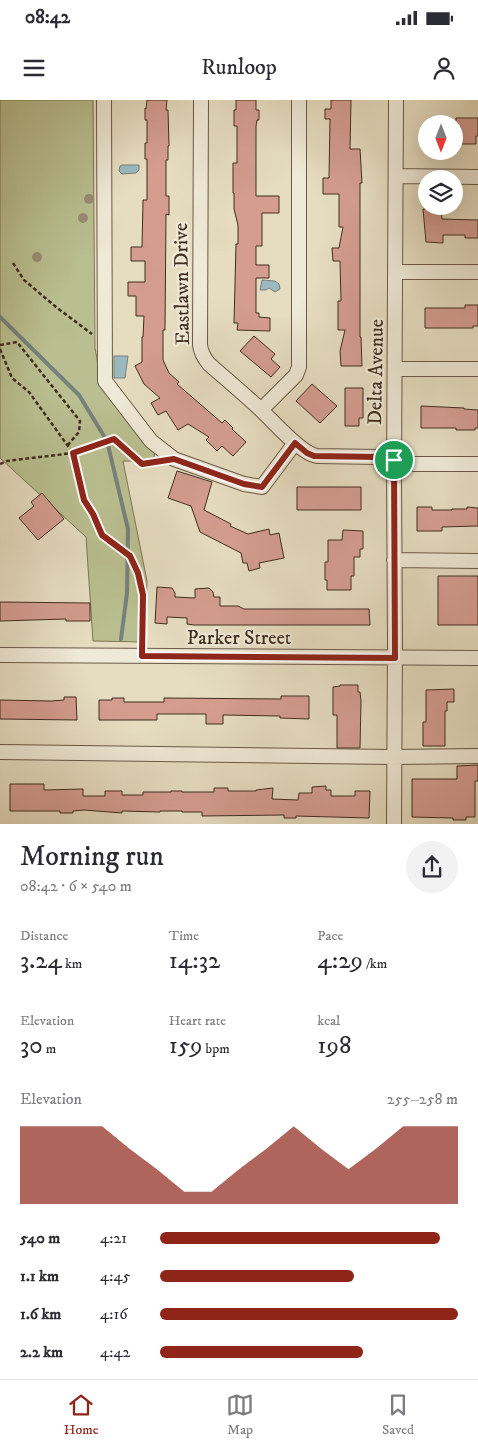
<!DOCTYPE html>
<html lang="en">
<head>
<meta charset="utf-8">
<style>
  body { margin:0; font-family:"IM FELL DW Pica",serif; background:#f2f2f3; color:#2b2b33; height:100vh; display:flex; flex-direction:column; font-size:19px; white-space:nowrap }
  * { box-sizing:border-box; margin:0 }
  p { font-size:16px; color:#7c7c81 }
  .icon { flex:none; width:28px; height:28px; fill:none; stroke:currentColor; stroke-width:2; stroke-linecap:round; stroke-linejoin:round }
  .map { position:relative; height:724px; overflow:hidden }
  .details { display:flex; flex-direction:column; background:#fff; flex:1 }
  .details>* { flex:none }
  .needle { width:32px; rotate:180deg }
  .tools { position:absolute; left:418px; top:15px; display:grid; gap:10px }
  .tools a { display:grid; place-items:center; width:45px; height:45px; border-radius:50%; background:#fff; box-shadow:0 5px 20px #0002; font-size:25px }
  .pin { position:absolute; display:grid; place-items:center; width:42px; height:42px; color:#fff; margin:-21px; border:2px solid #fff; border-radius:50%; box-shadow:0 1px 5px #0007 }
  .round { display:grid; place-items:center; flex:none; width:52px; height:52px; border-radius:26px; background:#f2f2f3 }
  .headline { display:flex; align-items:center; justify-content:space-between; height:85px; padding:0 20px }
  h1 { font-size:28px; font-weight:600; line-height:38px }
  .figures { display:grid; grid-template-columns:repeat(3,1fr); gap:8px; height:85px; padding:5px 20px }
  .figures div { display:grid; align-content:center }
  .figures b { font-size:25px; font-weight:600 }
  .figures small { font-size:14px; font-weight:400 }
  .figures p { font-size:14px }
  .chart { height:140px; padding:10px 20px }
  .chart p { display:flex; justify-content:space-between }
  .chart svg { width:100%; height:90px; margin-top:5px; fill:#8f2418; opacity:.7 }
  ul { padding:0 20px; list-style:none; font-size:16px }
  li { display:grid; grid-template-columns:80px 60px 1fr; align-items:center; height:38px }
  li i { height:12px; border-radius:6px; background:#8f2418 }
  .status { display:flex; justify-content:space-between; align-items:center; height:35px; padding:0 25px; background:#fff; direction:ltr }
  .status svg { height:14px; fill:currentColor }
  header { display:flex; justify-content:space-between; align-items:center; height:65px; padding:0 20px; background:#fff; font-size:22px; font-weight:600 }
  .menu { display:flex; justify-content:space-around; align-items:center; height:70px; border-top:1px solid #e1e1e2; background:#fff; font-size:14px; color:#7c7c81 }
  .menu a { display:grid; justify-items:center; gap:2px }
  .menu .on { color:#8f2418 }
  .map>svg:first-child { display:block }
  .green { fill:#b9bf90; stroke:#7c7657 }
  .water { fill:#9bb9bd; stroke:#77817d }
  .lines { fill:none; stroke-linecap:round; stroke-linejoin:round }
  .stream { stroke:#77817d; stroke-width:4 }
  .building { fill:#d49d90; stroke:#402e1e }
  .minor-casing { stroke:#6a5a47; stroke-width:16 }
  .path { stroke:#402e1e; stroke-width:2.5; stroke-dasharray:4 2.5; stroke-linecap:butt }
  .minor { stroke:#efe9d7; stroke-width:14 }
  .tree { fill:#988d74 }
  .route-casing { stroke:#fff; stroke-width:10 }
  .route { stroke:#8f2418; stroke-width:6 }
  .labels { text-anchor:middle; stroke-width:4.5; stroke-linejoin:round; paint-order:stroke }
  .street-label { font-size:20px; fill:#402e1e; stroke:#efe9d7 }
</style>
</head>
<body>
<div class="status"><b>08:42</b><svg viewBox="0 0 49 12"><path d="M0 12V9h3v3zM5 12V6h3v6zM10 12V3h3v9zM15 12V0h3v12zM26 1h20v11H26zM47 4h2v5h-2z"/></svg></div>
<header><svg class="icon" aria-label="menu" viewBox="0 0 24 24"><path d="M4 6h16M4 12h16M4 18h16"/></svg>Runloop<svg class="icon" aria-label="person" viewBox="0 0 24 24"><circle cx="12" cy="8" r="4"/><path d="M4 21q1-7 8-7t8 7"/></svg></header>
<div class="map">
<svg width="478" height="724" viewBox="0 0 478 724">
  <rect width="100%" height="100%" fill="#e6ddc1"/>
  <filter id="stains"><feTurbulence type="fractalNoise" baseFrequency=".004" numOctaves="4"/><feColorMatrix values="0 0 0 0 .2 0 0 0 0 .09 0 0 0 0 .02 0 0 0 .5 -.17"/></filter>
  <radialGradient id="worn" r=".72"><stop offset=".6" stop-color="#630" stop-opacity="0"/><stop offset="1" stop-color="#630" stop-opacity=".3"/></radialGradient>
  <!-- green -->
  <path class="green" d="M0 0H93L95 248 102 285 155 352 153 361H123L147 481 145 542 93 541 86 437 0 358Z"/>
  <!-- water -->
  <path class="water" d="M122 65H139V70L136 73 122 74 119 71 120 66Z
    M262 180 275 181 279 184 280 189 275 192 269 188 266 190H260Z
    M114 256H128L125 278H114Z"/>
  <g class="lines">
    <!-- stream -->
    <path class="stream" d="M0 217 79 295 107 341 128 429 127 493 121 539"/>
  </g>
  <!-- building -->
  <path class="building" d="M147 0H167L166 10H168L169 46H168V60H166V96H169V115L166 114 165 230H163V260L169 273 179 282 177 284 222 323 225 320 233 328 232 329 246 342 233 356 222 346 217 351 206 340 209 337 188 324 178 330 166 311 158 315 151 303 160 298 144 284 135 266 142 262V237H143L144 216H136V196H128V182H145V161H131V147H142L143 100H147V59H145V43H147V20H145V8L146 9Z
    M236 0H256V10H259V20H257L256 26V96H279V113H262V146H256V165H269V178H256V213H259V217L270 218V231L237 230 238 223H234L236 144H238V125L234 109V93H233V63H237V26H234V10H236Z
    M331 0H351L350 49H360L362 83H360V237H361L362 266H341L340 251 345 230H338V201H341L340 161H333L332 148H339L343 127H339V94H323V78H329L330 19H325V9H331Z
    M456 18H478V36H476V44H456Z
    M425 106H441L442 119 478 120V138H465V135H443V143L426 142 423 109H425Z
    M465 205H478V226H473V228H425V208H465Z
    M254 236 275 254 271 259 280 267 271 277 240 251Z
    M312 284 337 306 320 323 296 301Z
    M345 288H363V318H359V326H345Z
    M421 306 464 308V309L478 310V328H475V330H456V328H421Z
    M177 371 212 382 204 410 231 424 230 426 248 434 269 429 270 435 279 433 284 458 259 463 260 468 249 471 247 463H243L241 453 200 432 191 406 168 398Z
    M297 387H361V410H297Z
    M42 393 64 419 38 440 19 418 34 406 31 402Z
    M417 407H432V410H452V409H467V407L478 408V426L442 427V431H417Z
    M343 430 363 431V449H360V457H354V476H351V490H327V480H325V462H328V440H342Z
    M438 476H478V525H438Z
    M157 487 172 488 175 493V497L195 498V489L209 488 213 492 214 497H220V506H238L244 509H369L370 525H194L187 524V518L167 517V524L155 523Z
    M0 502 90 503V521H66V519L0 521Z
    M340 585H358V592H360L361 601 360 648H337V615H333V587L340 586Z
    M454 589V602H447V611H445V646H423V622H426V590Z
    M281 596H309V619L280 618V616L223 615V624H206V614H157V620H99V600H112V598H124V602H164V598L281 599Z
    M64 597H76L77 620 0 619V600L51 601 64 600Z
    M478 665V681H475V717H466V720H453V718L412 717V679H457V666Z
    M10 684H44V690L83 689V696H105V691H122V695H143V692H171V691H182V692H214V688H228V691H256V690L273 688 272 699 298 700 299 693H312V687L326 686V690H331V696H355V691H370L369 718 296 716V718H284V715L202 716V712H182V711H160V712L122 711V713L84 710 73 711V713H60V711H10Z"/>
  <g class="lines">
    <defs>
      <path id="minor" d="M104 0 105 281 151 341 174 359 244 384 262 387 295 343
        M201 0 200 245C201 253 204 258 209 264 226 279 244 294 261 310 274 322 301 354 317 356L379 357 414 364H478
        M396 76 478 77
        M396 172H478
        M395 269H478
        M261 310 296 275 299 267V0
        M394 460 478 461
        M0 555 478 558
        M0 652 394 657 478 656
        M394 724 395 543 394 372 396 0"/>
    </defs>
    <!-- minor casing -->
    <use href="#minor" class="minor-casing"/>
    <!-- path -->
    <path class="path" d="M13 163 24 180 56 207 92 234
      M0 245 17 242 80 321 79 332 67 346
      M0 249 12 278 29 292 73 353 85 399 93 414 102 435 130 457 138 473 143 495V543
      M0 364 7 361 73 353 114 339 142 364 158 362"/>
    <!-- minor -->
    <use href="#minor" class="minor"/>
  </g>
  <!-- trees -->
  <g class="tree">
    <circle cx="89" cy="99" r="5"/>
    <circle cx="83" cy="118" r="5"/>
    <circle cx="37" cy="157" r="5"/>
  </g>
  <g class="lines">
    <defs>
      <path id="route" d="M114 339 142 364 174 359 244 384 262 387 295 343 307 353 314 356 379 357 394 360 395 558 142 556 143 495 138 473 130 456 102 435 93 414 84 400 73 353Z"/>
    </defs>
    <!-- route casing -->
    <use href="#route" class="route-casing"/>
    <!-- route -->
    <use href="#route" class="route"/>
  </g>
  <g class="labels">
    <!-- street labels -->
    <g class="street-label">
      <text transform="translate(181 184) rotate(-91)" y="7">Eastlawn Drive</text>
      <text transform="translate(375 272) rotate(-89)" y="7">Delta Avenue</text>
      <text x="239" y="544">Parker Street</text>
    </g>
  </g>
  <rect width="100%" height="100%" filter="url(#stains)"/>
  <rect width="100%" height="100%" fill="url(#worn)"/>
</svg>
<div class="tools">
<a><svg class="needle" viewBox="-14 -14 28 28"><path d="M0-13l5 13h-10z" fill="#e53935"/><path d="M0 13l5-13h-10z" fill="#7c7c81"/></svg></a>
<a><svg class="icon" aria-label="layers" viewBox="0 0 24 24"><path d="M12 4l9 5-9 5-9-5zM3 14l9 5 9-5"/></svg></a>
</div>
<div class="pin" style="left:394px;top:360px;background:#1e9e55"><svg class="icon" aria-label="arrive" viewBox="0 0 24 24"><path d="M6 21V4h12l-3 4 3 4H6"/></svg></div>
</div>
<section class="details">
<div class="headline"><div><h1>Morning run</h1><p>08:42 · 6 × 540 m</p></div><a class="round"><svg class="icon" aria-label="share" viewBox="0 0 24 24"><path d="M12 15V3M7 8l5-5 5 5M5 13v7h14v-7"/></svg></a></div>
<div class="figures">
<div><p>Distance</p><b>3.24<small> km</small></b></div>
<div><p>Time</p><b>14:32</b></div>
<div><p>Pace</p><b>4:29<small> /km</small></b></div>
</div>
<div class="figures">
<div><p>Elevation</p><b>30<small> m</small></b></div>
<div><p>Heart rate</p><b>159<small> bpm</small></b></div>
<div><p>kcal</p><b>198</b></div>
</div>
<div class="chart"><p><span>Elevation</span>255–258 m</p>
<svg viewBox="0 0 160 44" preserveAspectRatio="none"><path d="M0 44V6L10 6L20 6L30 6L40 17L50 27L60 38L70 38L80 27L90 17L100 6L110 17L120 27L130 17L140 6L150 6L160 6V44z"/></svg>
</div>
<ul>
<li><b>540 m</b>4:21<i style="width:94%"></i></li>
<li><b>1.1 km</b>4:45<i style="width:65%"></i></li>
<li><b>1.6 km</b>4:16<i style="width:100%"></i></li>
<li><b>2.2 km</b>4:42<i style="width:68%"></i></li>
</ul>
</section>
<nav class="menu">
<a class="on"><svg class="icon" aria-label="home" viewBox="0 0 24 24"><path d="M3 11l9-7 9 7M6 9v11h12V9"/></svg>Home</a>
<a><svg class="icon" aria-label="map" viewBox="0 0 24 24"><path d="M3 6l6-2 6 2 6-2v14l-6 2-6-2-6 2zM9 4v14M15 6v14"/></svg>Map</a>
<a><svg class="icon" aria-label="saved" viewBox="0 0 24 24"><path d="M7 4h10v16l-5-4-5 4z"/></svg>Saved</a>
</nav>
</body>
</html>
